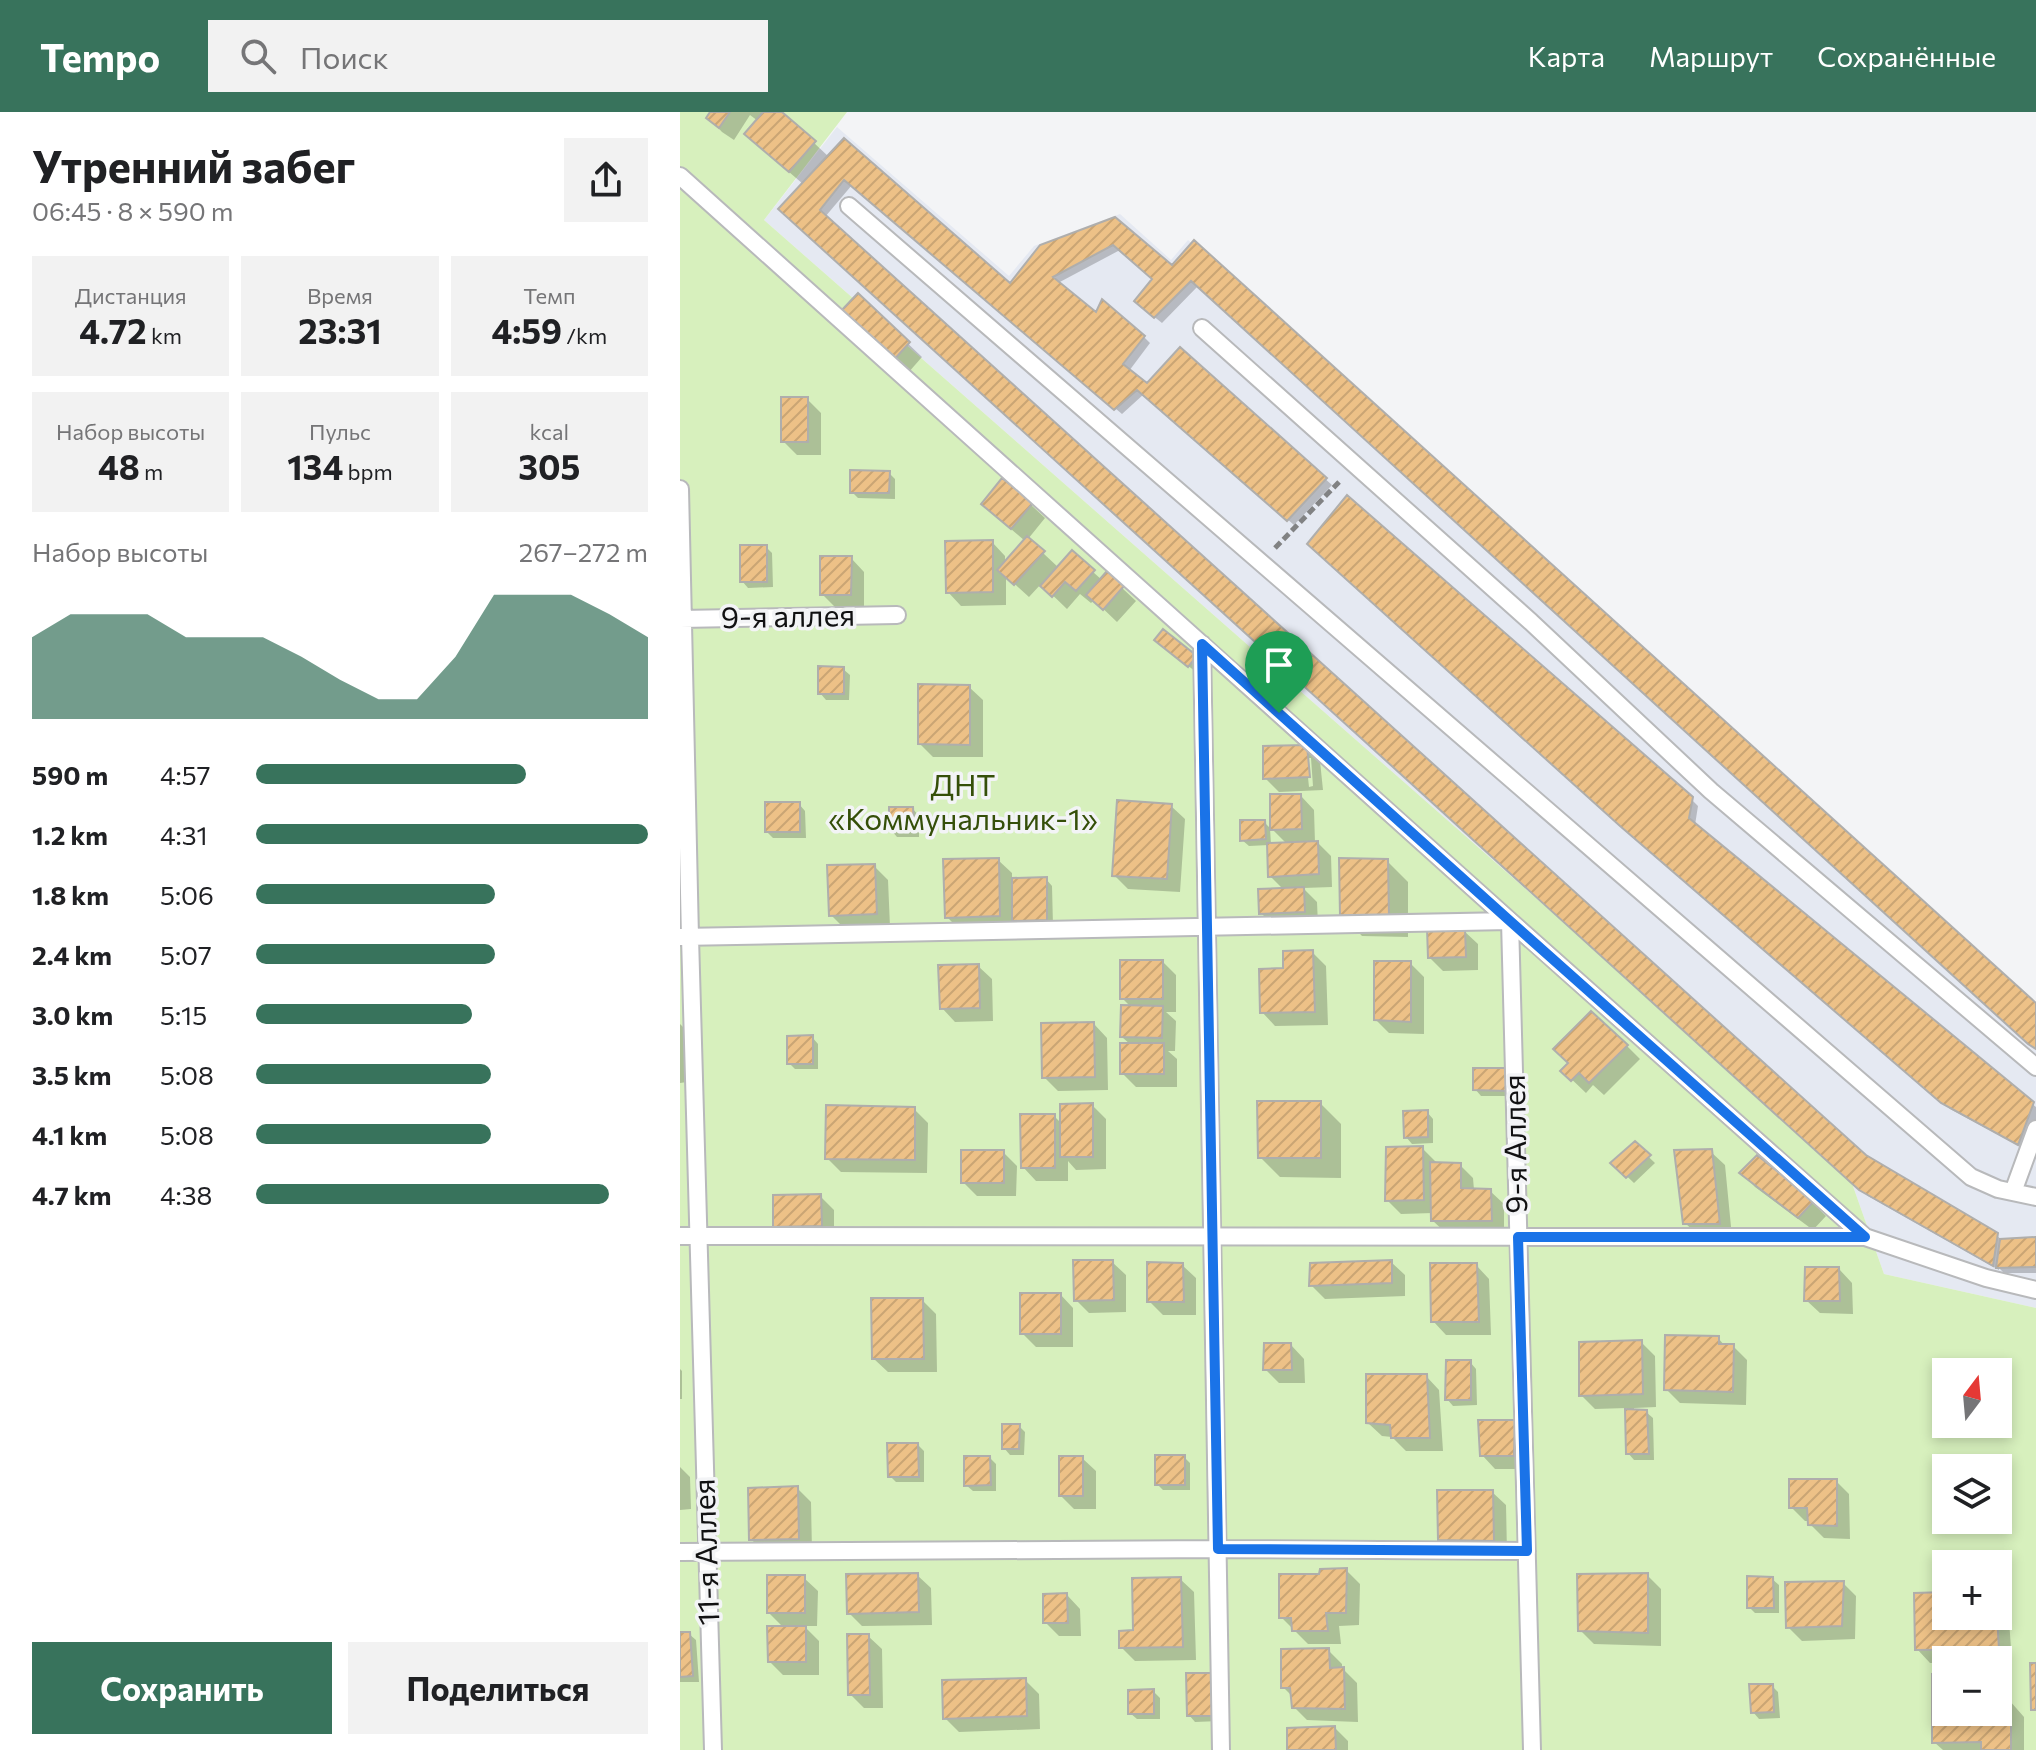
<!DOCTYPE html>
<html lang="ru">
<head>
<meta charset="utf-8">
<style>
  body { margin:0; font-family:Commissioner,sans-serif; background:#f2f2f2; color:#202124; height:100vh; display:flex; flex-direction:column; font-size:30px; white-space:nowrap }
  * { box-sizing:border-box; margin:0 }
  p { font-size:26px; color:#757577 }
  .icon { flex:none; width:44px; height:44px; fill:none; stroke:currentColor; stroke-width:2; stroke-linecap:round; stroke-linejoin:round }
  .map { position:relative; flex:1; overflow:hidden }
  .side { display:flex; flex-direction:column; background:#fff; width:680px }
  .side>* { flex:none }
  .needle { width:52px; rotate:16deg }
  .fabs { position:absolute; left:1252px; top:1246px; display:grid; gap:16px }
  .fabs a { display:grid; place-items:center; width:80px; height:80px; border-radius:0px; background:#fff; box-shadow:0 4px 12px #0003; font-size:40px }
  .pin { position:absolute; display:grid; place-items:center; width:68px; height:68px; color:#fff; margin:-82px -34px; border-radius:50% 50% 50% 0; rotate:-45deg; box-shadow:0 0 8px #0007 }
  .pin .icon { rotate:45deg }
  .round { display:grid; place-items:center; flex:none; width:84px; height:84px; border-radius:0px; background:#f2f2f2 }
  .overview { display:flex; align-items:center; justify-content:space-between; height:136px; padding:0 32px }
  h1 { font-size:44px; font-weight:700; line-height:60px }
  .stats { display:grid; grid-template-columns:repeat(3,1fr); gap:12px; height:136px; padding:8px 32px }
  .stats div { display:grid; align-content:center; border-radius:0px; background:#f2f2f2; text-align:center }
  .stats b { font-size:34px; font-weight:700 }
  .stats small { font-size:22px; font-weight:400 }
  .stats p { font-size:22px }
  .chart { height:224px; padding:16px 32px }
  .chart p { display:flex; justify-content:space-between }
  .chart svg { width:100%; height:144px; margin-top:8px; fill:#38735c; opacity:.7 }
  .button { display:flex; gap:16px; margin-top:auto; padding:16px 32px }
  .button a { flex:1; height:92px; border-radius:0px; background:#38735c; color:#fff; font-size:32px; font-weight:700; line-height:92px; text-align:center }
  .button a+a { background:#f2f2f2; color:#202124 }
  ul { padding:0 32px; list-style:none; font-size:26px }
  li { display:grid; grid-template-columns:128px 96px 1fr; align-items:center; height:60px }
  li i { height:20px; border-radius:10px; background:#38735c }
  header { display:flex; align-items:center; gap:48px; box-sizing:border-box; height:112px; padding:0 40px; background:#38735c; color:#fff }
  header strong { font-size:38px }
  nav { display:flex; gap:44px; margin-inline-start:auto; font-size:28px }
  .search { width:560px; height:72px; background:#f2f2f2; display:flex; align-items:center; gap:20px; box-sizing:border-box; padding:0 28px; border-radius:0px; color:#757577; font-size:30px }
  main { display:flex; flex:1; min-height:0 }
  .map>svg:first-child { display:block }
  .built { fill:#e5e9f2 }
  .garden { fill:#d7f0bd; fill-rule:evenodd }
  .shadow { fill:#0003; fill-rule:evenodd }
  .building { fill:url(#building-hatch); stroke:#afaeac; stroke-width:2 }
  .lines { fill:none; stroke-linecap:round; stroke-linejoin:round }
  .lane-casing { stroke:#b8b9bb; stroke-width:20 }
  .path { stroke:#818283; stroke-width:5; stroke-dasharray:8 4; stroke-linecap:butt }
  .lane { stroke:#fff; stroke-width:16 }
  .route-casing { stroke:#fff; stroke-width:16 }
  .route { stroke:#1a73e8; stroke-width:10 }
  .labels { text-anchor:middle; stroke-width:7; stroke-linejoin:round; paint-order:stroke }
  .street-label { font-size:30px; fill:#111112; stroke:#f3f4f6 }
  .park-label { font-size:30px; fill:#354f09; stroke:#f3f4f6 }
</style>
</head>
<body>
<header>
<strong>Tempo</strong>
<div class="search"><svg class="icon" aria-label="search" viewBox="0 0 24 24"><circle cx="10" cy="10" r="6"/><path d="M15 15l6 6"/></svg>Поиск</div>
<nav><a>Карта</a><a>Маршрут</a><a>Сохранённые</a></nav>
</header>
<main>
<section class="side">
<div class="overview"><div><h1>Утренний забег</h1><p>06:45 · 8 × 590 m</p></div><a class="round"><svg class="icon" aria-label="share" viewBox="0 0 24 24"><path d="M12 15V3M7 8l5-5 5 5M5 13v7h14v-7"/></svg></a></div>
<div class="stats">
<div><p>Дистанция</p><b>4.72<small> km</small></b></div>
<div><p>Время</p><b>23:31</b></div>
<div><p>Темп</p><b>4:59<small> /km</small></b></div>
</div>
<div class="stats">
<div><p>Набор высоты</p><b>48<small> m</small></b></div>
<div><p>Пульс</p><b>134<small> bpm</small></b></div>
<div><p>kcal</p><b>305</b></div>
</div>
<div class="chart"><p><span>Набор высоты</span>267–272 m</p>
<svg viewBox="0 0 160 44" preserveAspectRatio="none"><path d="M0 44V19L10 12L20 12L30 12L40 19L50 19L60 19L70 25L80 32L90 38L100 38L110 25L120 6L130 6L140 6L150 12L160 19V44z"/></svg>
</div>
<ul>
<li><b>590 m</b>4:57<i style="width:69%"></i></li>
<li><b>1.2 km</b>4:31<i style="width:100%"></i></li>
<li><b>1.8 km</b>5:06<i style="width:61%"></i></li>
<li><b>2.4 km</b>5:07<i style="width:61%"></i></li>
<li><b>3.0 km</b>5:15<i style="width:55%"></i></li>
<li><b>3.5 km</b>5:08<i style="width:60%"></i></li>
<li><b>4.1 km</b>5:08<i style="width:60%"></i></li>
<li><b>4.7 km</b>4:38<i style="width:90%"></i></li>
</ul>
<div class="button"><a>Сохранить</a><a>Поделиться</a></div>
</section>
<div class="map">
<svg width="1356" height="1638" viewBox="0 0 1356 1638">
  <defs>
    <pattern id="building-hatch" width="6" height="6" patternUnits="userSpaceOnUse" patternTransform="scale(2)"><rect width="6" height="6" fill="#edc187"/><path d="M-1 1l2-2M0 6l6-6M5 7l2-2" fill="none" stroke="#caa574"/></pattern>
  </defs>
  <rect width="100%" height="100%" fill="#f3f4f6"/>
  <!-- built -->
  <path class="built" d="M157 15 329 164 354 134 440 102 491 148 508 128 1356 891V1196L1204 1162 1168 1060 84 108Z"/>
  <!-- garden -->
  <path class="garden" d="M0 0H167L84 108 1168 1060 1204 1162 1356 1196V1638H0ZM1266 1260H1318V1312H1266ZM1266 1356H1318V1408H1266ZM1266 1452H1318V1504H1266ZM1266 1548H1318V1600H1266Z"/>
  <!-- shadow -->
  <path class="shadow" d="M33 0H101L149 45 330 174 435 107 492 156 514 131 1356 893V937L518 174 482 211 462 195 474 168 440 138 378 171 417 204 464 225 470 231 449 259 468 274 500 237 652 373 614 413 464 282 442 302 172 73 145 105 1184 1045 1316 1123 1322 1128 1356 1127V1161H1324L1319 1156V1158L1188 1084 106 103 123 72 80 35 78 9 70 3 54 28 42 20 29 6Z
    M178 184 242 245 228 261 177 214Z
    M127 287 141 301V343H117L103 329Z
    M209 361 215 367V387L178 386 172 380Z
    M351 393 365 406 348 427 379 456 413 460 422 468 427 462 456 489 437 510 414 488 411 491 400 482 387 497 361 472 349 485 326 464V493L281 494 268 480 312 430 325 444V452L345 429 317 405Z
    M86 435 92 441 93 475 68 476 62 469Z
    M171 446 184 460V496H156L142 482Z
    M483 534 516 546V560Z
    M163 557 170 563 169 588H146L140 581Z
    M289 575 303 588V645H253L240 632Z
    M627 635 640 649 643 678 599 680 585 666ZM626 646H631L633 674 629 675Z
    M621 684 634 698 635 731H638L651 744 652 775 623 776 637 790 638 813 595 815 581 801 603 777 590 764 589 733 569 734 562 728 584 710 590 716 591 733 607 732 592 717Z
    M1011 687 1018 694 1015 713 1356 995V1007L1345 1037 1270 997 949 720Z
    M119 692 125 699 126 726H93L87 720Z
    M491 694 505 707 500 780 448 777 434 763Z
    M233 697 239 704V725H217L211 718Z
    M318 748 332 761V768L366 767 372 774 373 814H341L332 806V817L280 818 267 805Z
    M707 749 728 770V825L682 824 662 803Z
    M194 754 208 768 210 815 165 817 151 803Z
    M0 765H3L10 798H0Z
    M784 819 798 832V858L763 859 750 846Z
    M632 840 646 854 648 913 595 914 582 900 605 858Z
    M483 850 496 863V900H486L496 909 495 939H488L497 947V975H456L442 961 451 933 442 925 451 895 442 886Z
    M730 851 744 865V922L709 921 696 908Z
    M298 854 312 867 313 909 275 910 262 896Z
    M0 912 4 916 7 970 0 971Z
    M414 912 427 926 428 978 378 979 364 965Z
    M132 925 138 932V957H115L109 951Z
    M947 934 960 947 924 983 913 973 906 981 883 959Z
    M826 958 833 984H801L795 977Z
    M640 991 661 1012V1066L600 1065 580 1045Z
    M412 993 426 1007V1057L396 1058 388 1049V1069H356L343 1055 374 1004 382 1012Z
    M234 997 248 1011 247 1061 161 1060 147 1046Z
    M747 1000 753 1007V1031L732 1032 726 1025Z
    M955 1032 975 1051 954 1071 933 1051Z
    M742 1036 756 1050V1052L780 1053 793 1066 794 1078 810 1079 824 1092V1122H767L753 1109V1101L721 1102 707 1088Z
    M323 1040 337 1054 336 1084H297L283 1070Z
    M1031 1040 1045 1053 1052 1125 1019 1124 1005 1111Z
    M1077 1046 1133 1091 1146 1104 1133 1118 1075 1075 1062 1061Z
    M140 1084 154 1098V1127L109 1128 95 1114Z
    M432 1150 446 1163V1200L409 1201 396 1188Z
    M711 1150 725 1163V1184L645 1187 631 1173Z
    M502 1153 516 1166V1203H483L469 1189Z
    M796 1153 809 1167 811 1223H766L753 1209Z
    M1159 1157 1172 1171 1173 1202 1140 1201 1126 1188Z
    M380 1182 393 1196V1235H356L342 1221Z
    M242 1188 256 1202 257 1260H208L194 1247Z
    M1038 1226 1045 1234H1053L1067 1248 1066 1293 1000 1291 986 1277Z
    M961 1230 975 1244 976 1295 954 1296V1299L966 1300 973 1306 974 1348H954L948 1341 947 1296 915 1297 901 1283Z
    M611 1233 624 1247 625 1271H599L585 1257Z
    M790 1250 796 1257 797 1293 773 1294 767 1287Z
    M0 1257 2 1259V1287H0Z
    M746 1264 759 1278 763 1339H726L712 1325 702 1324 688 1311Z
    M834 1310 848 1324 847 1357H815L802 1343Z
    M339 1314 345 1320 344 1343H330L324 1336Z
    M238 1333 244 1339V1370H216L210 1364Z
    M504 1345 510 1351V1378H483L477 1372Z
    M310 1346 316 1352V1379H293L286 1373Z
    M402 1346 416 1359V1397H394L381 1384Z
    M0 1355 10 1365 11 1397 0 1398Z
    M1156 1369 1169 1382 1170 1427 1144 1426 1130 1412V1409H1125L1111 1395Z
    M117 1376 131 1390 132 1440 84 1441 71 1427Z
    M812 1380 826 1393 827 1441H773L760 1427Z
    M666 1458 680 1472 679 1513 659 1514 661 1532H628L601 1505 641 1464Z
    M237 1463 251 1476 252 1513 182 1514 169 1501Z
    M967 1463 981 1477V1534L914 1532 900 1518Z
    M124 1466 138 1479 137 1514H124L139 1529V1563H103L90 1550 104 1516 89 1501Z
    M500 1467 514 1480 516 1548 455 1549 441 1535Z
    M1092 1467 1099 1473V1501H1075L1069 1495Z
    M1163 1471 1176 1484 1175 1527 1122 1529 1108 1515Z
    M1266 1482V1504H1318V1484L1328 1494 1332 1550H1318V1548H1266V1551H1250L1237 1537Z
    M387 1483 400 1497 401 1524H379L365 1510Z
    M0 1522H9L16 1528 19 1570H0Z
    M188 1524 202 1537 203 1596H184L170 1582Z
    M648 1538 662 1552V1556L677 1571 678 1610 627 1608 614 1595 613 1585 603 1575Z
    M508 1563 540 1609 515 1610 509 1603Z
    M1266 1563V1600H1318V1580H1322L1344 1605V1638H1263L1254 1630Z
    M345 1568 359 1582 360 1617 279 1620 265 1606Z
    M1092 1574 1098 1580 1100 1606 1079 1607 1073 1600Z
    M473 1579 480 1586V1607H457L450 1601Z
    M655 1616 668 1629V1638H609Z"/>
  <!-- building -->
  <path class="building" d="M30 0H50L39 16 26 6Z
    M83 0H102L136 29 109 60 64 22Z
    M164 26 330 171 360 133 435 105 492 153 514 128 1356 891V937L1348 932 511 169 474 206 454 189 472 167 433 133 373 165 416 200 422 187 465 224 443 252 467 271 500 235 647 366 607 409 457 278 434 298 164 68 140 98 1186 1043 1318 1121 1313 1154 1179 1078 98 97Z
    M178 181 230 230 213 249 160 200Z
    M101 285H128V330H101Z
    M170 358 210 359 209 381H170Z
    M322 366 353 391 331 417 301 392Z
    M667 383 1013 685 1009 706 1354 990 1338 1033 1261 991 940 714 627 432Z
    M347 424 365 439 334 473 317 458Z
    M313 428V480L266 481 265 429Z
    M60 433H87V470H60Z
    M392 438 415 458 396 479 385 470 372 485 360 474Z
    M140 444H172L171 483H140Z
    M427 459 444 474 423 498 406 483Z
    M483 517 517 544 508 555 474 528Z
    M138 554 164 555V582H138Z
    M238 572 290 573V633L238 632Z
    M627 633 630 665 583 667V634Z
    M590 682H621L622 717 590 718Z
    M437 688 492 692 487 767 432 764Z
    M85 690H120V720H85Z
    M209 695H233L234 719H209Z
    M560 708H585L586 727 560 729Z
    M638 729 639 762 588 765 587 731Z
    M319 746 320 804 265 806 263 747Z
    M659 746 708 747 709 805 660 804Z
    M195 752 197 802 149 804 147 753Z
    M367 765V808L332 809V766Z
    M624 775 625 800 579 802 578 777Z
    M747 816 785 817 786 845 748 846Z
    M633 838 635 900 580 901 579 857 603 856V839Z
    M440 848H483V887H440Z
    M694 849H731V910L694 908Z
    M299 852 300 896 260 897 258 853Z
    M441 893 483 894 482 926 440 925Z
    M911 899 948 933 909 971 899 961 891 969 880 959 888 951 873 937Z
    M414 910 415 965 362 966 361 911Z
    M133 923V952H107V924Z
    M440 931H484V962H440Z
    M793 956H827V979L793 978Z
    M577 989H641V1046H578Z
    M413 991V1045H380V992Z
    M146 993 235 995V1048L145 1047Z
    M748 998V1025L724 1026 723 999Z
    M340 1002H375V1056H341Z
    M955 1029 971 1043 946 1066 930 1051Z
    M743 1034 744 1088 705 1089 706 1035Z
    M1032 1037 1040 1112H1003L994 1038Z
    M281 1038H324V1071H281Z
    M1077 1043 1134 1089 1118 1106 1059 1061Z
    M750 1050 781 1051V1076L811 1077 812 1109H751Z
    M141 1082 142 1114 93 1115V1083Z
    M1356 1125V1155L1316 1156 1320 1127Z
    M393 1148H433L434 1188 394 1189Z
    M712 1148V1171L629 1174 630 1151Z
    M467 1150 503 1151 504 1190H467Z
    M750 1151H797L799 1210H751Z
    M1125 1155H1159L1160 1189H1124Z
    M340 1181H381V1222H340Z
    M191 1186H243L244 1247H192Z
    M985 1223 1039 1224V1232H1054L1053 1280 984 1278Z
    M962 1228 963 1282 899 1284V1230Z
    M584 1231H611L612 1258H583Z
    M766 1248H791V1288H765Z
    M686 1262H747L750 1326H711L710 1313 686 1311Z
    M945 1297 967 1298 969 1342H946Z
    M798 1308H835L834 1344H800Z
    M322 1312H340L339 1337H322Z
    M207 1331H238L239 1365H208Z
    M475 1343H505V1373H475Z
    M284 1344H310L311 1373 284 1374Z
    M379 1344H403V1384H379Z
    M1109 1367H1157V1414L1128 1413 1127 1396H1109Z
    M118 1374 119 1427 69 1428 68 1376Z
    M757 1378H813L814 1429 758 1428Z
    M667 1456 666 1501H646L648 1519H612L611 1506H599V1462H639L640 1457Z
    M238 1461 239 1500 167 1502 166 1462Z
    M968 1461V1521L898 1519 897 1462Z
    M87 1463H125V1501H87Z
    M1067 1464 1093 1465 1094 1496H1067Z
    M501 1465 503 1535 439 1536V1519L453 1518 452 1466Z
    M1164 1469 1162 1514 1106 1516 1105 1470Z
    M1266 1480V1504H1317L1319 1537 1235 1538 1234 1481Z
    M387 1481 388 1511H363V1482Z
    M87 1514H126V1550H88Z
    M0 1520H10L13 1564 0 1565Z
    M167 1522H189L190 1583H168Z
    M649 1536 650 1556 664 1555 665 1597 612 1596 610 1576H601V1537Z
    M1350 1551H1356V1598H1351Z
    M506 1561H534L535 1604H507Z
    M1266 1561V1600H1318V1578H1323V1587L1331 1589V1638H1301V1630L1252 1631V1562Z
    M346 1566 347 1604 263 1607 262 1568Z
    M1069 1572H1093L1094 1600 1071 1601Z
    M474 1577V1602H448V1578Z
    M655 1614 656 1638H607V1616Z"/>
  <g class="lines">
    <defs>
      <path id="lane" d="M0 64 830 809 1185 1125
        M169 94 1291 1065 1318 1077 1356 1085
        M522 216 851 510 1031 679 1356 955
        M0 377 10 825 33 1638
        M0 507 217 503
        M522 532 541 1638
        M0 825 830 809 852 1638
        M1333 1080 1356 1017
        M0 1124 1185 1125 1306 1166 1356 1178
        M0 1440 538 1437 847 1439"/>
    </defs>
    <!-- lane casing -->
    <use href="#lane" class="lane-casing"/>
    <!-- path -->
    <path class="path" d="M595 436 661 368"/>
    <!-- lane -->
    <use href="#lane" class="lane"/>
  </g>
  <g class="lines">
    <defs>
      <path id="route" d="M522 532 830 809 1185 1125H838L847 1439 538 1437Z"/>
    </defs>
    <!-- route casing -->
    <use href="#route" class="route-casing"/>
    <!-- route -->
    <use href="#route" class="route"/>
  </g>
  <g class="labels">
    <!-- street labels -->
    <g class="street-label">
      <text transform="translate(108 505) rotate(-1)" y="10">9-я аллея</text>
      <text transform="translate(836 1032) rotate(-91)" y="10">9-я Аллея</text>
      <text transform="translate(27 1440) rotate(-92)" y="10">11-я Аллея</text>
    </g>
    <!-- park labels -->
    <g class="park-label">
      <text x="283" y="684">ДНТ<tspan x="283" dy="34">«Коммунальник-1»</tspan></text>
    </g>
  </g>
</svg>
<div class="fabs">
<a><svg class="needle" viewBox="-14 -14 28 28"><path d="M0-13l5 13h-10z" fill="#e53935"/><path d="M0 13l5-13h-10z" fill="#757577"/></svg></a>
<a><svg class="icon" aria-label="layers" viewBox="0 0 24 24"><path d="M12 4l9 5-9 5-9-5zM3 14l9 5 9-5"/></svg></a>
<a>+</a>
<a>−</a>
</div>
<div class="pin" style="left:599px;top:601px;background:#1e9e55"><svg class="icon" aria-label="arrive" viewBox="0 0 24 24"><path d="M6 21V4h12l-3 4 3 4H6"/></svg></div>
</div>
</main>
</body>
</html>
